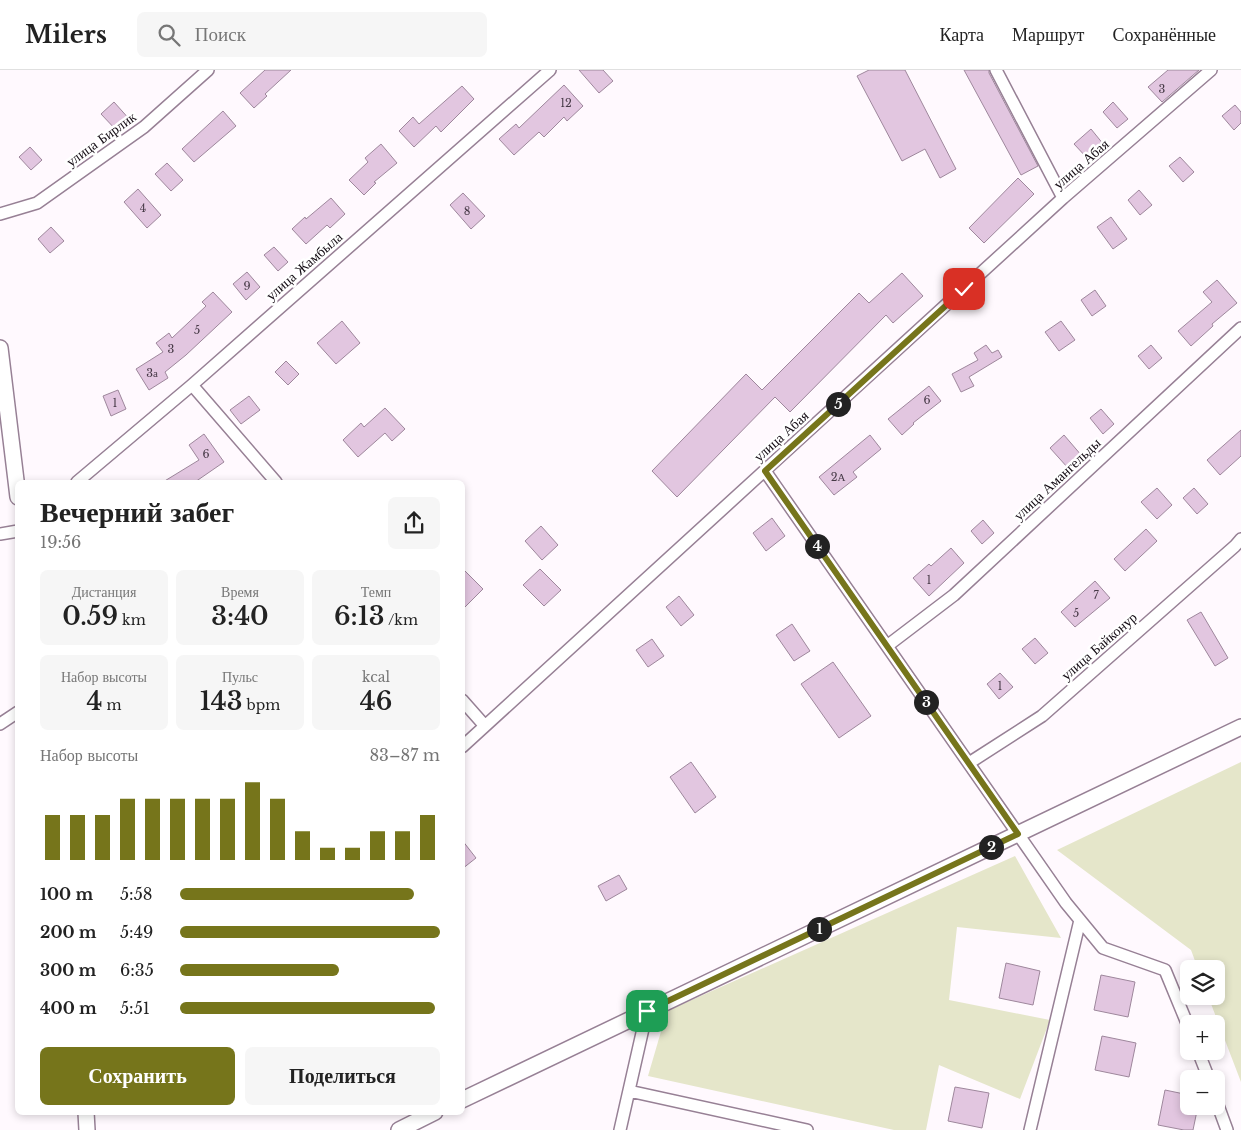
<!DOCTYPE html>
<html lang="ru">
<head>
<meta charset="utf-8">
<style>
  body { margin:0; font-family:"Libre Baskerville",serif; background:#f6f6f6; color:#222; height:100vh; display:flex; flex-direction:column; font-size:19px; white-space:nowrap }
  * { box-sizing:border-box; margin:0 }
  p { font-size:16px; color:#767676 }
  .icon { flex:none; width:28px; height:28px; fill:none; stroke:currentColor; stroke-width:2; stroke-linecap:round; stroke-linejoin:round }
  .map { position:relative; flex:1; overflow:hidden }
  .sheet { position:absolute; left:15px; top:410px; width:450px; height:635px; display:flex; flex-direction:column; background:#fff; border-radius:8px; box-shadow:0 2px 8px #0003 }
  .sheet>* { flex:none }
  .buttons { position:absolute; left:1180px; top:890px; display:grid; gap:10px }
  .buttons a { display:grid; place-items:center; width:45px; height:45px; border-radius:8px; background:#fff; box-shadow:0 2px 8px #0003; font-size:25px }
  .pin { position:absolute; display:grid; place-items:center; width:42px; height:42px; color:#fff; margin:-21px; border-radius:10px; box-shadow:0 2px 8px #0006 }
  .km { position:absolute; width:25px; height:25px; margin:-12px; border-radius:50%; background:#222; color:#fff; font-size:14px; line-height:25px; text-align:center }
  .round { display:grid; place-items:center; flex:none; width:52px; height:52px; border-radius:8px; background:#f6f6f6 }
  .summary { display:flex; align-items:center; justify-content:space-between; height:85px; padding:0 25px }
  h1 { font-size:28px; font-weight:600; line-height:38px }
  .figures { display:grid; grid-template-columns:repeat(3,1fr); gap:8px; height:85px; padding:5px 25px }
  .figures div { display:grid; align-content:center; border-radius:8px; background:#f6f6f6; text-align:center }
  .figures b { font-size:25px; font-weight:600 }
  .figures small { font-size:14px; font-weight:400 }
  .figures p { font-size:14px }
  .chart { height:140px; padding:10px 25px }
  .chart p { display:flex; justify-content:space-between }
  .chart svg { width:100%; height:90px; margin-top:5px; stroke:#76751b; stroke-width:6 }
  .action { display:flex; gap:10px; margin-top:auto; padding:10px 25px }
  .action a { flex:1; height:58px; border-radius:8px; background:#76751b; color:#fff; font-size:20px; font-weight:600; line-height:58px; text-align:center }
  .action a+a { background:#f6f6f6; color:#222 }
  ul { padding:0 25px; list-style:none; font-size:16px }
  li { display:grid; grid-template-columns:80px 60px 1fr; align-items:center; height:38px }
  li i { height:12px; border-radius:6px; background:#76751b }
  header { display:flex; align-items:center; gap:30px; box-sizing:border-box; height:70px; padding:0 25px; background:#fff; border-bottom:1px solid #e0e0e0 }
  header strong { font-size:24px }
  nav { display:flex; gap:28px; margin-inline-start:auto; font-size:18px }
  .search { width:350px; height:45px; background:#f6f6f6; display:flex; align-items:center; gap:12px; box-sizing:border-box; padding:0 18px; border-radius:8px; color:#767676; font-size:19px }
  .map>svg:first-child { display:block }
  .green { fill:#e5e6ca }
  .building { fill:#e2c6e0; stroke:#9e879c }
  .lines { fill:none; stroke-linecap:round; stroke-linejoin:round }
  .street-casing { stroke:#978095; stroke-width:14 }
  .secondary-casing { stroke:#978095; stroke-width:18 }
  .street { stroke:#fff; stroke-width:11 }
  .secondary { stroke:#fff; stroke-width:15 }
  .route-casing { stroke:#fff; stroke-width:10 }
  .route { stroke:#76751b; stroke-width:6 }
  .labels { text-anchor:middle; stroke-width:5; stroke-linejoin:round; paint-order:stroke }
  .number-label { font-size:11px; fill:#463946 }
  .street-label { font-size:14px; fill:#120a12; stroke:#fff }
</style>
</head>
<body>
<header>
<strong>Milers</strong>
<div class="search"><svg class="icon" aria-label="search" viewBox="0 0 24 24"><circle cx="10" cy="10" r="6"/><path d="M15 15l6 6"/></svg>Поиск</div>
<nav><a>Карта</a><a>Маршрут</a><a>Сохранённые</a></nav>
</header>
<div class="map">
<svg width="1241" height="1060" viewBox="0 0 1241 1060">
  <rect width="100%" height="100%" fill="#fff9fe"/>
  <!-- green -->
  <path class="green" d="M1241 692V1012L1208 926H1216V899H1198L1191 880 1057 780Z
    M1015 786 1061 868 957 857 949 930 1050 950 1020 1029 939 995 926 1060H894L648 1006 667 941Z"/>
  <!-- building -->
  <path class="building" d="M265 0H291L265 24 267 26 254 38 240 23Z
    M579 0H603L613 11 599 23Z
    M869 0H905L956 99 940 108 925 79 902 91 857 6Z
    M964 0H989V3L1038 96 1021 105Z
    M1168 0H1199L1162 32 1148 17Z
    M564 15 583 36 567 51 564 47 544 67 539 62 514 85 499 69 516 54 519 58Z
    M462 16 474 29 441 62 436 56 414 77 399 61 413 47 419 54Z
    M114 32 131 51 118 62 101 44Z
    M1113 32 1128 49 1117 58 1103 42Z
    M1235 35 1241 42V53L1234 60 1222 46Z
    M223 41 236 56 194 92 182 79Z
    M1091 59 1104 75 1088 89 1074 74Z
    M381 74 397 93 374 112 376 113 364 125 349 110 368 92 365 88Z
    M30 77 42 90 31 100 19 87Z
    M1180 87 1194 102 1183 112 1169 96Z
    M167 93 183 110 171 121 155 104Z
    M1018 108 1034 124 984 173 969 158Z
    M138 119 161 145 147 158 124 132Z
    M1139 120 1152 135 1140 145 1128 130Z
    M463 123 485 146 471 159 450 135Z
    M331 128 345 144 330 158 327 155 306 174 292 159 305 147 306 149Z
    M1111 147 1127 169 1113 179 1097 157Z
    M51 157 64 171 50 183 38 169Z
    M274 177 288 192 278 201 264 185Z
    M247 202 260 217 246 230 233 214Z
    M902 203 923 226 893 253 886 245 790 342 775 327 677 427 652 401 746 304 762 320 859 223 869 233Z
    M1217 210 1237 233 1212 254 1213 256 1191 276 1178 261 1212 232 1203 222Z
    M1095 220 1106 236 1092 246 1081 230Z
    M213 222 232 242 186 285 165 302 168 308 149 320 136 299 163 282 156 273 169 263 172 268 206 236 202 232Z
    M342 251 360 273 336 294 317 273Z
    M1061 251 1075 270 1059 281 1045 262Z
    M986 275 992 283 998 280 1002 287 969 307 974 316 961 322 952 304 978 290 974 283Z
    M1151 275 1162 288 1149 299 1138 286Z
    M286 291 299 304 288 315 275 302Z
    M929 316 941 331 913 353 914 354 902 365 888 349Z
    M118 320 126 339 111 346 103 326Z
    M249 326 260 340 241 354 230 340Z
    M385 338 405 359 392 371 385 363 358 387 343 370 361 353 364 357Z
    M1101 339 1114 354 1103 364 1090 348Z
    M1241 360V386L1220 405 1207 390Z
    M204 364 224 392 195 412H163L199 390 189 375Z
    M870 365 881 379 853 402 857 407 834 425 819 407Z
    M1064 365 1082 386 1068 398 1050 378Z
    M1157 418 1172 435 1157 449 1141 432Z
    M1194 418 1208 434 1197 444 1183 428Z
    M772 448 785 466 766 481 753 463Z
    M983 450 994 463 982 474 971 461Z
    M541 456 558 475 542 490 525 471Z
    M1146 459 1157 471 1125 501 1114 489Z
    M951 478 964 493 929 526 913 508 929 494 931 496Z
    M462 498 483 519 462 540Z
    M540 499 561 520 544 536 523 515Z
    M1095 511 1110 528 1075 557 1061 542Z
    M679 526 694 545 681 556 666 537Z
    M1201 542 1228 588 1215 596 1187 550Z
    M792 554 810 581 794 591 776 565Z
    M1035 568 1048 583 1035 594 1022 579Z
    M652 569 664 586 648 597 636 580Z
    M833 592 871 646 839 668 801 614Z
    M1000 603 1013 617 999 629 987 614Z
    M691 692 716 727 695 743 670 707Z
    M462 770 476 788 462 799Z
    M619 805 627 819 606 831 598 816Z
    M1006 893 1040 901 1033 935 999 928Z
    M1101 905 1135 912 1128 947 1094 940Z
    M1102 966 1136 973 1129 1007 1095 1000Z
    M955 1017 989 1023 982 1058 948 1051Z
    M1165 1020 1189 1025V1036H1198L1193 1060H1184L1158 1055Z"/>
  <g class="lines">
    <defs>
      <path id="street" d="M996 0 1063 128
        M0 144 37 133 144 57 208 0
        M192 315 276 412
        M765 401 1066 833 1103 878 1165 900 1189 958
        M77 412 192 315 550 0
        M0 464 18 461
        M887 576 954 525 1241 258
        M462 630 485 656
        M0 654 18 642
        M462 677 1063 128 1211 0
        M969 693 1042 646 1235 476 1241 469
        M1198 981 1209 1009
        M629 1021 807 1060
        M1216 1030 1227 1060
        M620 1060 647 941
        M1030 1060 1080 850"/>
      <path id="secondary" d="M0 278 18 427
        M462 1030 1241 657
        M86 1042 87 1060
        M399 1060 435 1042"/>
    </defs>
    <!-- street casing -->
    <use href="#street" class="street-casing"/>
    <!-- secondary casing -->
    <use href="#secondary" class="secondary-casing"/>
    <!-- street -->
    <use href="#street" class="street"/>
    <!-- secondary -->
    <use href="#secondary" class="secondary"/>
  </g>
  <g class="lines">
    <defs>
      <path id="route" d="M647 941 1018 764 765 401 964 219"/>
    </defs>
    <!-- route casing -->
    <use href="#route" class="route-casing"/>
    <!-- route -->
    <use href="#route" class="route"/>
  </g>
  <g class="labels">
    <!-- number labels -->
    <g class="number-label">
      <text x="1162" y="23">3</text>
      <text x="566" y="37">12</text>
      <text x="143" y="142">4</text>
      <text x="467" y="145">8</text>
      <text x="247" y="220">9</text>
      <text x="197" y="264">5</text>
      <text x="171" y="283">3</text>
      <text x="152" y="307">3а</text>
      <text x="927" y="334">6</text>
      <text x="115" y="337">1</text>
      <text x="206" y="388">6</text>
      <text x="838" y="411">2А</text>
      <text x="929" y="514">1</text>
      <text x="1096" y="529">7</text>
      <text x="1076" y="547">5</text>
      <text x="1000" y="620">1</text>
    </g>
    <!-- street labels -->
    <g class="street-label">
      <text transform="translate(101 69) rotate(-36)" y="5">улица Бирлик</text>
      <text transform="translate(1081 94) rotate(-41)" y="5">улица Абая</text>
      <text transform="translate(304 196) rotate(-41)" y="5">улица Жамбыла</text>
      <text transform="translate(781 366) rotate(-42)" y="5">улица Абая</text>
      <text transform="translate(1057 409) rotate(-43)" y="5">улица Амангельды</text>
      <text transform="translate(1099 576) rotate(-41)" y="5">улица Байконур</text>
    </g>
  </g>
</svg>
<div class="buttons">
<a><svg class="icon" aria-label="layers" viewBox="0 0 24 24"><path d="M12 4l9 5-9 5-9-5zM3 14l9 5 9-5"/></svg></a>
<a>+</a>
<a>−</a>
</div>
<div class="pin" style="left:647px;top:941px;background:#1e9e55"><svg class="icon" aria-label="arrive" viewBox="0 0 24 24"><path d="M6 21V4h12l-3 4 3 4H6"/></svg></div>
<div class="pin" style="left:964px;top:219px;background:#d93025"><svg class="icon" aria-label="check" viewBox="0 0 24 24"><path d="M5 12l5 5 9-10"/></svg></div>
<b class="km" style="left:819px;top:859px">1</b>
<b class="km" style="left:991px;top:777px">2</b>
<b class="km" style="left:926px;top:632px">3</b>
<b class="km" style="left:817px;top:476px">4</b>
<b class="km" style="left:838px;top:334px">5</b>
<section class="sheet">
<div class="summary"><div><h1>Вечерний забег</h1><p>19:56</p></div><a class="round"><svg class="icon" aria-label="share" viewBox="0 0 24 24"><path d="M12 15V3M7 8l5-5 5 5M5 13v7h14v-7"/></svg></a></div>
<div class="figures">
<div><p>Дистанция</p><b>0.59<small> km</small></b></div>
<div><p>Время</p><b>3:40</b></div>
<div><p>Темп</p><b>6:13<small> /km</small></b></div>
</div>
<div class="figures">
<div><p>Набор высоты</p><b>4<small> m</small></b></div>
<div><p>Пульс</p><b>143<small> bpm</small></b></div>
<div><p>kcal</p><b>46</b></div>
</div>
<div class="chart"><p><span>Набор высоты</span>83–87 m</p>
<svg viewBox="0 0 160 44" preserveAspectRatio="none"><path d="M5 44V22M15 44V22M25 44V22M35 44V14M45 44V14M55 44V14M65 44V14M75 44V14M85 44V6M95 44V14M105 44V30M115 44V38M125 44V38M135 44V30M145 44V30M155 44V22"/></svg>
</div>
<ul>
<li><b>100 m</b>5:58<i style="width:90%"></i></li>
<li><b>200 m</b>5:49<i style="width:100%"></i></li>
<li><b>300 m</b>6:35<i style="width:61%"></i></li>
<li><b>400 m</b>5:51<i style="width:98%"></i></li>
</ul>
<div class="action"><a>Сохранить</a><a>Поделиться</a></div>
</section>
</div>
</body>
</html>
